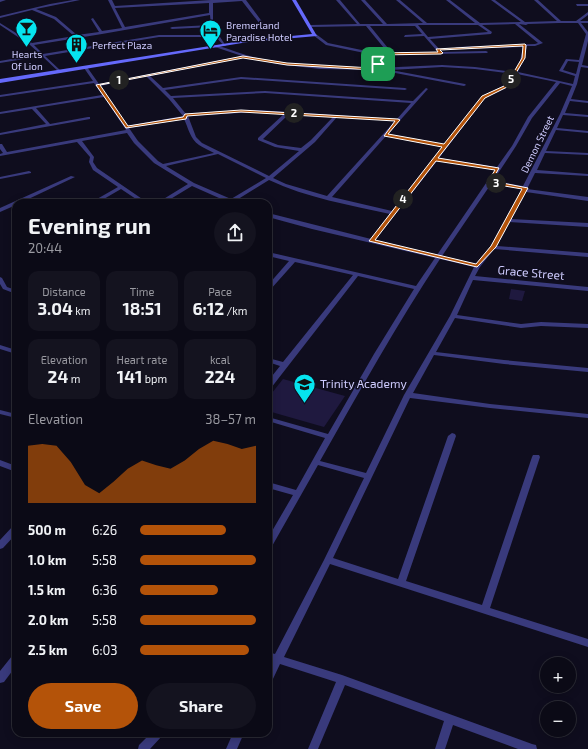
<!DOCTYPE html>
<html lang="en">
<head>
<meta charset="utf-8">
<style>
  body { margin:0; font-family:"Exo 2",sans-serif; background:#14131f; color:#f1f3f6; height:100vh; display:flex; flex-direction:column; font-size:15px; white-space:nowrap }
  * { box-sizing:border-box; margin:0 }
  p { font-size:13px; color:#9a9aa1 }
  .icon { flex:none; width:22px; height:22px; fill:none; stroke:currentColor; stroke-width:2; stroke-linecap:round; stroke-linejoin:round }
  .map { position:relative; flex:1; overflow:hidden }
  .panel { position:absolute; left:12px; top:199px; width:260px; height:538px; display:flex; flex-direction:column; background:#0b0a16; border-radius:12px; box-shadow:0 2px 10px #0003,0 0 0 1px #2b2b35 }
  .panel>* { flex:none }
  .tools { position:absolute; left:540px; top:657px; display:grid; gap:8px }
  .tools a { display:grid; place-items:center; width:36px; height:36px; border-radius:50%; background:#0b0a16; box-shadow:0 2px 10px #0003,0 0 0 1px #2b2b35; font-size:20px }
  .pin { position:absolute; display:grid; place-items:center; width:34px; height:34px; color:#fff; margin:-17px; border-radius:8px; box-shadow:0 2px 6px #0006 }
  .km { position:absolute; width:20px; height:20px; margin:-10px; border-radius:50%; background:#222; color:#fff; font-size:11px; line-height:20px; text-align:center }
  .round { display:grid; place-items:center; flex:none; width:42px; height:42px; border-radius:21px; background:#14131f }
  .headline { display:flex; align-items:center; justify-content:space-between; height:68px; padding:0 16px }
  h1 { font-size:22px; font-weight:700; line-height:30px }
  .figures { display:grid; grid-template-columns:repeat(3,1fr); gap:6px; height:68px; padding:4px 16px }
  .figures div { display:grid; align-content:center; border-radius:10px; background:#14131f; text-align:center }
  .figures b { font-size:17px; font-weight:700 }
  .figures small { font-size:11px; font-weight:400 }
  .figures p { font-size:11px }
  .chart { height:112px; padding:8px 16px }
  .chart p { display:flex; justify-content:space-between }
  .chart svg { width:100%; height:72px; margin-top:4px; fill:#b45309; opacity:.7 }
  .cta { display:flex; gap:8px; margin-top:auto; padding:8px 16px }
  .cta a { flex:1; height:46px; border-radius:24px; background:#b45309; color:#fff; font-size:16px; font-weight:700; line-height:46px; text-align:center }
  .cta a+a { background:#14131f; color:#f1f3f6 }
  ul { padding:0 16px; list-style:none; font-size:13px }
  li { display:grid; grid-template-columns:64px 48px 1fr; align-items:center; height:30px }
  li i { height:10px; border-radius:5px; background:#b45309 }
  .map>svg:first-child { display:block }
  .building { fill:#1f193f }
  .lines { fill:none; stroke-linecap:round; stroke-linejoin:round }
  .street { fill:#393a7c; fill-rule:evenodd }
  .secondary { fill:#6569fb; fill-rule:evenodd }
  .route { fill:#b45309; stroke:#fff; fill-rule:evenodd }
  .labels { text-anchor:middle; stroke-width:3; stroke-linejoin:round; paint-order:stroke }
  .far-poi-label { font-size:10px; fill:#cecbfe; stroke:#0f0d1e; text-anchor:start }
  .far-street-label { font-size:10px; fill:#cecbfe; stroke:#0f0d1e }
  .street-label { font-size:12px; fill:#cecbfe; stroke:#0f0d1e }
  .poi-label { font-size:12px; fill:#cecbfe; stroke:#0f0d1e; text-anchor:start }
</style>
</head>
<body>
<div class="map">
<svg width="588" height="749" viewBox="0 0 588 749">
  <rect width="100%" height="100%" fill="#0f0d1e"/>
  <!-- building -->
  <path class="building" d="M511 289 525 291 522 301 509 299Z
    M283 379 345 396 324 427 268 411V398Z"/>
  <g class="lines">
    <!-- street -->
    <path class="street" d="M0 0H6L0 2Z
      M73 0H80L36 9 56 17 77 35 99 32 91 19 93 18 102 31 122 28 108 0H112L115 6 211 0H246L263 23 260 24 242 1 213 3V20L216 31 226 46H224L216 37H159L45 56 61 71 62 72 60 73 42 56 0 63V61L40 54 30 45 0 25V23L32 43 74 36 54 19 32 10 0 18V16L50 4ZM209 3V13L125 27 115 8ZM210 15 211 25 172 27 170 28 172 29 211 27 214 35H159L43 54 34 45 102 34Z
      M336 0H340L360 24H383L361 0H365L387 24 423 23 396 0H400L427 23H475L446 0H450L480 23 521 22 491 0H495L525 22 557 21 534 0H538L561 21H576L588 12V15L580 21H588V23H581L588 32V41L582 65 588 66V68L581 67 577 84 571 99 588 101V103L570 101 565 113 588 115V117L563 115 557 128 588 131V133L556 130 546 151 588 153V155L545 153 537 170 588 174V176L535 173 527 189 588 197V201L526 192 511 219 588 223V227L509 222 497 246 588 253V257L494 249 480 267 475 276 588 287V291L473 280 457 315 521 324 541 322 588 324V328L541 326 521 328 455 318 436 352 504 360 588 368V372L504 364 434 355 413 393 490 404 588 414V418L490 408 410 398 333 558 398 579 448 436 452 433 455 434 456 436 406 581 482 605 532 457 533 455H539L540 457 490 608 588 639V647L330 564 284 657 342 675 532 744 536 745 537 749H518L453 725 445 749H435L444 721 345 685 318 749H308L336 682 280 664 272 681 268 682V668L271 661 268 660V652L275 654 324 560 364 478 318 465 271 548 268 549V538L293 495 268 488V482L296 490 325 438 268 421V417L328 434 374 354 414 289 358 276 271 388H268V381L280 366 268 362V358L283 362 353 275 295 262 270 290 268 291V285L289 261 268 256V252L416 286 435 258 312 229 268 217V213L371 239 390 214C350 205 307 198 269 180L235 201 238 203H228V202L192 186 164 203H157L188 184 154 163 134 143 127 133 82 141 94 157 93 162 97 168 148 203H142L121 189 97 203H90L118 187 93 170 89 162 90 157 77 142 0 156V154L3 153 0 149V144H2L7 152 126 130 104 97 36 108 50 124 88 117H90V119L0 135V133L46 124 32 109 0 114V112L102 95 94 83 0 97V95L93 81 84 68 86 67H87L99 84 242 56 215 47 216 45C230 49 243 55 257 58 295 66 333 69 372 68L376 64 374 55 326 45 313 35 316 34 328 43 376 53H388L366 26 310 27 311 25 357 24ZM559 23H578L586 34 579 60 566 59 559 71 575 76 573 84 518 72 523 61 527 46H535L543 43 519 24 526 25 528 24ZM515 24 538 43 535 44 457 47 455 48 457 49 523 47 520 61 515 72 475 67 442 65 376 68 380 64 378 55 487 53 488 52 486 51 442 52 430 39 491 34 492 32 482 25ZM418 25H478L488 32 428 37ZM370 26H415L422 34 405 35 404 37 424 36 438 52 392 53ZM245 57 277 64 320 69 389 70 388 71 390 72 464 86 466 85 465 84 391 70 442 67 475 69 513 74 509 81 503 86 483 96 445 145 388 134 427 90 428 89 426 88 413 101 265 91 171 96 165 90 241 79 405 90 407 89 405 88 241 77 163 88 150 76ZM568 61 579 62 576 74 563 70ZM517 74 556 82 528 117 512 146 497 167 439 158 485 98 506 88 511 83ZM146 76 169 99 183 116 127 126 100 86ZM560 83 572 86 560 114 523 186 493 181 516 146 532 118ZM265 93 411 103 397 119 256 110 186 114 173 98ZM256 112 284 114 258 138V140L275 147 299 151 269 176 202 143 196 137 188 116ZM289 114 333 117 311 140 301 148 278 145 263 139ZM337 117 395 121 327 196 286 184 273 178 315 142ZM184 119C188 127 190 139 199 145 203 148 209 150 214 153L163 164 158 161 138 141 129 128ZM386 136 443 147 392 211 332 197ZM218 154 266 178 231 199 194 183 166 166ZM437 161 495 170 437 255 375 240ZM491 184 522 189 491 246 476 264 442 256ZM440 259 474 267 450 316 404 395 366 473 320 461C359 392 397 324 440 259Z
      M576 4H588V6H577Z
      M29 171 31 172V173L0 179V177Z
      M71 176 75 177 20 203H16V205L0 212V208Z
      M0 277 2 278 7 287 16 290V294L3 289 0 284Z
      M0 345 16 350V354L0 349Z
      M0 410 16 414V418L0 414Z
      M0 460 16 466V472L0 466Z
      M16 525V534L3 548 0 549V540L13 526Z
      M16 655V666L4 682 0 683V671L12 656Z
      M151 733H163L162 736 150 749H138L139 745Z
      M233 733H244L237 749H226Z"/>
    <!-- secondary -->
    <path class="secondary" d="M292 0H296L317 36 248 42 0 83V79L248 40 312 34Z"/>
  </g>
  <!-- route -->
  <path class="route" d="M525 44 526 45 525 58 510 83 507 87 485 98 438 158 499 168 492 181 528 188 496 247 477 267 369 241 442 147 384 136 395 121 241 112 187 116 186 119 126 128 96 85 243 56 287 63 372 68 377 63 375 54 376 53 438 52 436 49ZM523 46 522 58 508 82 504 86 482 96 444 144 388 134 400 120 398 119 241 110 185 114 183 117 128 126 100 85 243 58 287 65 373 70 380 64 378 55 441 54 443 53 440 50ZM436 161 495 170 487 183 522 189 491 246 476 264 375 240Z"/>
  <!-- icons -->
  <defs>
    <symbol id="bar-pin" viewBox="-11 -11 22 30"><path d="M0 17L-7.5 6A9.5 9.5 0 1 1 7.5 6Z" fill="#06e4ef" stroke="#0f0d1e"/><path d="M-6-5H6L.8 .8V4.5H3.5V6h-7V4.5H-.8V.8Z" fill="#111"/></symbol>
    <symbol id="hotel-pin" viewBox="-11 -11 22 30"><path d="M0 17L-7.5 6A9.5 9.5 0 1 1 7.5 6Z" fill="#06e4ef" stroke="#0f0d1e"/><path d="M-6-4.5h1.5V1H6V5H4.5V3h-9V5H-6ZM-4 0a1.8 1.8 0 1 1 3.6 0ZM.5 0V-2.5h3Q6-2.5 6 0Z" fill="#111"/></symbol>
    <symbol id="building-pin" viewBox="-11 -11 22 30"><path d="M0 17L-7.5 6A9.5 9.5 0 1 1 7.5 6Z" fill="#06e4ef" stroke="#0f0d1e"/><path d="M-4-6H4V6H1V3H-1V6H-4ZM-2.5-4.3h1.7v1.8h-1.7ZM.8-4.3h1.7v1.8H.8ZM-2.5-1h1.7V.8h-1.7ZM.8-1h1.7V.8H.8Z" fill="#111"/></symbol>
    <symbol id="school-pin" viewBox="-11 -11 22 30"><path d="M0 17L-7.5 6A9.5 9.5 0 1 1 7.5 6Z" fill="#06e4ef" stroke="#0f0d1e"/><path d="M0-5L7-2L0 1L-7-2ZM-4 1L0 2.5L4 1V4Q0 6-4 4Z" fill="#111"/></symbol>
  </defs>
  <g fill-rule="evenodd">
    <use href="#bar-pin" x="14" y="16" width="25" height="34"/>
    <use href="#hotel-pin" x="198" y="18" width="25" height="34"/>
    <use href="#building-pin" x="64" y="32" width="25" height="34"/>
    <use href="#school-pin" x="292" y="372" width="25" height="34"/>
  </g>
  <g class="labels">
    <!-- far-poi labels -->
    <g class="far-poi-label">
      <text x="226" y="29">Bremerland<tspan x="226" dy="12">Paradise Hotel</tspan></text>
      <text x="92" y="49">Perfect Plaza</text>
      <text x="27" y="58" text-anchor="middle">Hearts<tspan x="27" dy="12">Of Lion</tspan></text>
    </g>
    <!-- far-street labels -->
    <g class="far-street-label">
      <text transform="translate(537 144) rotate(-64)" y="4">Demon Street</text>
    </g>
    <!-- street labels -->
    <g class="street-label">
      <text transform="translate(531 273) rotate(5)" y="4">Grace Street</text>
    </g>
    <!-- poi labels -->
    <g class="poi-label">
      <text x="320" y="388">Trinity Academy</text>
    </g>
  </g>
</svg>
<div class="tools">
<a>+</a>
<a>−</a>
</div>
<div class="pin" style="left:378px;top:64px;background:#1e9e55"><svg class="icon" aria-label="arrive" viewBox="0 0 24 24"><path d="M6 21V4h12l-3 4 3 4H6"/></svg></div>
<b class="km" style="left:119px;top:80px">1</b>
<b class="km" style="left:294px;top:113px">2</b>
<b class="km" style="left:496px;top:183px">3</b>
<b class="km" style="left:403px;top:199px">4</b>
<b class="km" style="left:511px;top:79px">5</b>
<section class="panel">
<div class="headline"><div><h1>Evening run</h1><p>20:44</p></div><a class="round"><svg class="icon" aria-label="share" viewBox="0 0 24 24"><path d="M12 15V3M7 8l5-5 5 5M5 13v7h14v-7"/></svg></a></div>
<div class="figures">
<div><p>Distance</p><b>3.04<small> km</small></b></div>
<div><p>Time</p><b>18:51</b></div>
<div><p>Pace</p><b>6:12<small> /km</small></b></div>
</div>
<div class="figures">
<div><p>Elevation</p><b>24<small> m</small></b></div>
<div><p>Heart rate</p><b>141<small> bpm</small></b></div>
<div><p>kcal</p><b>224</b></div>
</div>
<div class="chart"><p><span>Elevation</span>38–57 m</p>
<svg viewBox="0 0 160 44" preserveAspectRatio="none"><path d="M0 44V9L10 8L20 9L30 19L40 33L50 38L60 31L70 23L80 18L90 21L100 23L110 18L120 11L130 6L140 8L150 11L160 9V44z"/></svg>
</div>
<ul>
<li><b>500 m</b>6:26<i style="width:74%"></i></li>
<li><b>1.0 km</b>5:58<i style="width:100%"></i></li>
<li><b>1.5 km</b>6:36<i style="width:67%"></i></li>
<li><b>2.0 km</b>5:58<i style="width:100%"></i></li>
<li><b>2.5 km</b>6:03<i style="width:94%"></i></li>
</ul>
<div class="cta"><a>Save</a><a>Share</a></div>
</section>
</div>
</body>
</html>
